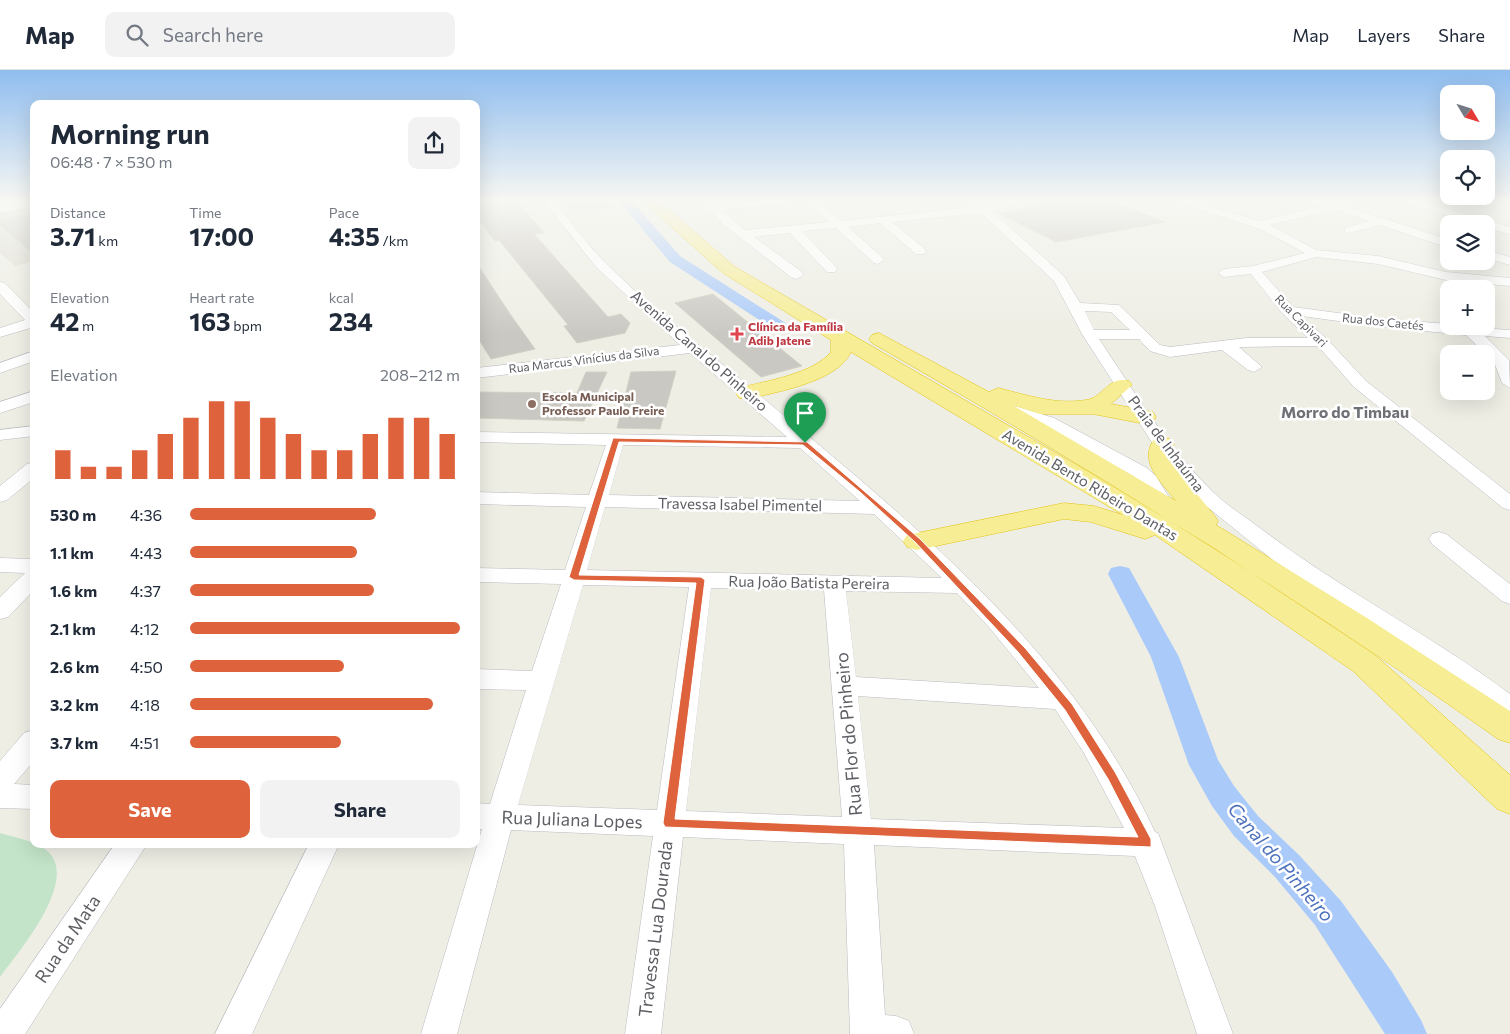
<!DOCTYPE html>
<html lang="en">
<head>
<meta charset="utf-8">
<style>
  body { margin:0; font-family:Commissioner,sans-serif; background:#f2f2f3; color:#1f2937; height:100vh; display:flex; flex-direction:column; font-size:19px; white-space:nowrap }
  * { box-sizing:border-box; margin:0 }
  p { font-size:16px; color:#747a83 }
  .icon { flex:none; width:28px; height:28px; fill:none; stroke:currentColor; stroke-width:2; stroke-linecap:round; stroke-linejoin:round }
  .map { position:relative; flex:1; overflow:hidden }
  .side { position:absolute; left:30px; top:30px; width:450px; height:748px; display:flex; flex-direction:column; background:#fff; border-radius:10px; box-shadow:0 5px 20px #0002 }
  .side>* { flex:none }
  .needle { width:32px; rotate:128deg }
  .buttons { position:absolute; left:1440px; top:15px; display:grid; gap:10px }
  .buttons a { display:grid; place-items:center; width:55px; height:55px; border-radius:10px; background:#fff; box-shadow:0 5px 20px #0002; font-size:25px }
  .pin { position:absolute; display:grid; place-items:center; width:42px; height:42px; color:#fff; margin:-51px -21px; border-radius:50% 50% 50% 0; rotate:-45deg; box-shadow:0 0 5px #0007 }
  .pin .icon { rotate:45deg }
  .round { display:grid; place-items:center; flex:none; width:52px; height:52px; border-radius:10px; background:#f2f2f3 }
  .headline { display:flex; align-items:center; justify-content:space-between; height:85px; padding:0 20px }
  h1 { font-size:28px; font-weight:700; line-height:38px }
  .figures { display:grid; grid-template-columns:repeat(3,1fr); gap:8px; height:85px; padding:5px 20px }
  .figures div { display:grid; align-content:center }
  .figures b { font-size:25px; font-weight:700 }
  .figures small { font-size:14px; font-weight:400 }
  .figures p { font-size:14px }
  .chart { height:140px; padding:10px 20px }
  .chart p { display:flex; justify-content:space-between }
  .chart svg { width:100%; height:90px; margin-top:5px; stroke:#de623b; stroke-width:6 }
  .button { display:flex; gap:10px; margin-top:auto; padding:10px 20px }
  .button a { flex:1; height:58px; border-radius:10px; background:#de623b; color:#fff; font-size:20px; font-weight:700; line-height:58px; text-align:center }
  .button a+a { background:#f2f2f3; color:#1f2937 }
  ul { padding:0 20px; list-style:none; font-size:16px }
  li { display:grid; grid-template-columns:80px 60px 1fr; align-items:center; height:38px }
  li i { height:12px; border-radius:6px; background:#de623b }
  header { display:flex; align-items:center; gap:30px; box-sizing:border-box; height:70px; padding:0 25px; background:#fff; border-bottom:1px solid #e0e1e3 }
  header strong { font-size:24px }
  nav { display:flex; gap:28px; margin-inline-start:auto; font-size:18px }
  .search { width:350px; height:45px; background:#f2f2f3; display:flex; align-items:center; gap:12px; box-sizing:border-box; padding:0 18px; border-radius:10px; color:#747a83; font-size:19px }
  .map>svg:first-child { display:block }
  .education { fill:#deddd3 }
  .green { fill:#c3e4c8 }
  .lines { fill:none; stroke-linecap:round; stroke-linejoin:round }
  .canal { fill:#aacaf9; fill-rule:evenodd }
  .building { fill:#cac8c2; stroke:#d2d0c4 }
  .minor-casing { stroke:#babbc0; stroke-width:1 }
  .highway-casing { stroke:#e4c40f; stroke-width:1 }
  .minor { fill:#fff; fill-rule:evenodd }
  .highway { fill:#f6ed94; fill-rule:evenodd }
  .route { fill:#de623b; stroke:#fff; fill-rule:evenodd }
  .health-dot { fill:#e0444e; stroke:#fff; stroke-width:2 }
  .education-dot { fill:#8d6e63; stroke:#fff; stroke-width:2 }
  .labels { text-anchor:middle; stroke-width:5; stroke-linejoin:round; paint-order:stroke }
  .far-street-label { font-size:12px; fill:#5d5f64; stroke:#fff }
  .far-health-label { font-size:12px; font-weight:bold; fill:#be3a42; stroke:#fff; text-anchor:start }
  .far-education-label { font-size:12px; font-weight:bold; fill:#785e54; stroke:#fff; text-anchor:start }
  .street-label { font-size:15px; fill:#5d5f64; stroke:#fff }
  .neighbourhood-label { font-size:16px; font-weight:bold; fill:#6e7176; stroke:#fff }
  .near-street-label { font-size:18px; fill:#5d5f64; stroke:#fff }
  .near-water-label { font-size:19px; font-style:italic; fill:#4d71bc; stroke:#fff }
</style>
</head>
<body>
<header>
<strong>Map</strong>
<div class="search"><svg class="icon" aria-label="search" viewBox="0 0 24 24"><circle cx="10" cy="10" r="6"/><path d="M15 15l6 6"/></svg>Search here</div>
<nav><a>Map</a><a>Layers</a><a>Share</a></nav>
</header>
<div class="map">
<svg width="1510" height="964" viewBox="0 0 1510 964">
  <rect width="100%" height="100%" fill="#eeeee5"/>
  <!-- education -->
  <path class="education" d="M34 135V191L15 196 0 183V142Z"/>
  <!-- green -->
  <path class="green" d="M566 130H608L612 137 572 141Z
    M0 763C16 768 33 770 46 780 82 808 18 883 0 907Z"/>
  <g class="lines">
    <!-- canal -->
    <path class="canal" d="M618 130H631L680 186 787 254 789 257 787 260H775L670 192Z
      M1120 496 1129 498 1179 587 1218 690 1234 716 1258 746 1299 785 1341 831 1392 902 1421 950 1427 964H1385L1315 855 1275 807 1234 766 1212 736 1189 695 1151 587 1108 504 1111 498Z"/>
  </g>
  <!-- building -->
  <path class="building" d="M476 130H515L544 163 534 164 608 247 621 244 630 253 625 263 577 273 564 256 568 255 499 170 495 171 476 146Z
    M1055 130H1110L1165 152 1056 172 1000 144Z
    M34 143V184L0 155V150Z
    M476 192 510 244 535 279 491 289 476 265Z
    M713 224 802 296 761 307 675 233Z
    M676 301 660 359 617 358 631 302Z
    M586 302H607L584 351 476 348V322L577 323Z"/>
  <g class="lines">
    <defs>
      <path id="minor" d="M32 130 34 136 0 143V137Z
        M543 130H554C568 148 582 168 598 185 645 234 700 275 752 319 905 447 1069 576 1155 762L1158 763 1233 964H1197L1155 836 1135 786 874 775 885 945 896 946 909 951 914 964H850L844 774 683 767 661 964H625L653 766 511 760 457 964H421L482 759H476V733L490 734 526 620 476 619V599L532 601 561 514 476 512V498L565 500 586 437 476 434V422L589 425 606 375 476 372V362L787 367 690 283 476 308V298L680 275 596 197ZM623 375 800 378 860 431 609 425ZM605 437 874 444 942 508 587 500ZM583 515 689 517 657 740 518 735ZM711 518 824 520 842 747 686 741ZM846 521 957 523 988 556 1039 618 856 607ZM858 626 1055 639 1084 683 1124 758 871 749Z
        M700 130H711L716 134 758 130H795L790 133 722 140 745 160 829 152 807 130H818L841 151 974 137 966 130H978L986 135 1010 130H1031L992 141 1064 206 1080 233 1119 235 1160 275 1170 277 1246 268H1308L1282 243 1251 204 1224 207 1218 203 1224 199 1253 196 1305 183 1260 159 1170 130H1188L1259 151 1322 136 1311 130H1327L1449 170V178L1380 155 1349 163 1345 162V158L1369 151 1334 139 1270 155 1316 180 1378 186 1446 202 1510 208V216L1446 210 1378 194 1316 187 1262 202 1293 237 1383 249 1449 254V256L1510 260V268L1485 266 1509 290 1510 318 1502 313 1494 292 1466 265 1383 257 1301 246 1327 269 1366 311 1510 424V440L1503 438 1354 317 1318 276 1239 277 1262 297 1254 302 1248 300 1222 280 1170 287 1150 281 1139 269H1099C1134 321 1167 377 1212 421 1226 435 1244 446 1260 458 1339 519 1430 564 1510 624V648L1501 645 1459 613 1273 490 1200 431 1179 409 1153 374 1082 264 1054 211 981 143 892 152 924 178 926 181 924 184H916L880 153 848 157 882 187 884 190 878 194 874 193 836 158 802 161 835 196 837 199 835 202H827L790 163 754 167 802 202 803 205 797 209 792 208 724 155ZM1085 241 1111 242 1130 260H1094Z
        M1402 130H1419L1510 157V164L1486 158V154H1473Z
        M1504 130H1510V133L1505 132Z
        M1486 180 1510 187V195L1486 188Z
        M0 212 5 213 34 243V257L0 267V258L25 250 0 224Z
        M34 281V291L0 303V293Z
        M34 321V332L0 343V332Z
        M1002 332 1054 348 1147 398 1156 406 1173 434 1170 438H1156L1141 413 1133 406 1042 356 996 341 994 337 996 333Z
        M34 356V366L0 370V360Z
        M34 392V408L7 430 0 432V416L27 394Z
        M1439 462 1446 464 1510 514V534L1502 531 1432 474 1429 469 1432 464Z
        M0 488 34 489V520L8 547 0 549V527L25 503 0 502Z
        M34 660V691L14 714 34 715V739L0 738V691L24 663Z
        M115 774H147L25 964H0V939Z
        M309 774H339L252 964H215Z"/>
      <path id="highway" d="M642 130H657L735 197 1094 405 1211 476 1375 585 1510 705V744L1497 739 1353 601 1155 465 1145 469 1091 452 1064 449 917 480 907 477 903 471 907 465 1064 433 1094 436 1123 445 851 282C837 312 777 322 747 329L739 328 736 323 739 318C766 311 813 304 831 282V270L723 203Z
        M879 263 989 322 998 318C1027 325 1055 335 1086 330 1103 328 1109 305 1129 311L1132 315 1111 334 1153 342 1156 347 1153 352 1145 354 1093 344H1040L1012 335 1176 431C1162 413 1138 392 1154 369L1162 367 1170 369 1174 374 1171 385 1175 397 1214 445 1218 451 1216 455 1367 548 1510 641V673L1498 669C1296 526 1087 396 872 273L869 269 872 265Z"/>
    </defs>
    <!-- minor casing -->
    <use href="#minor" class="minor-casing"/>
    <!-- highway casing -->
    <use href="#highway" class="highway-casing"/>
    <!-- minor -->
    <use href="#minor" class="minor"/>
    <!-- highway -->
    <use href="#highway" class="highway"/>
  </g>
  <!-- sky -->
  <linearGradient id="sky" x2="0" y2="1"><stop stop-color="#8fbdef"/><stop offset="0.49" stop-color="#f7f7f3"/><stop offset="1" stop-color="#f7f7f3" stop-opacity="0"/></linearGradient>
  <rect width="1510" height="265" fill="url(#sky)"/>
  <!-- route -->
  <path class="route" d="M613 368 807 372 920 469 1025 578 1072 634 1115 702 1151 769V777L665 757 663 753 696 513 574 510 569 507ZM619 372 803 375 860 422 915 472 1018 582 1065 640 1108 709 1138 767 675 749 705 510 701 507 579 505Z"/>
  <!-- markers -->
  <path class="health-dot" d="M734.5 256.5h5v5h5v5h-5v5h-5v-5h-5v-5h5z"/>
  <circle class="education-dot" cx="532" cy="334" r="5"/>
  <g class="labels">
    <!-- far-street labels -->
    <g class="far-street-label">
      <text transform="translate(1301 251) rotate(45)" y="4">Rua Capivari</text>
      <text transform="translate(1383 252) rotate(6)" y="4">Rua dos Caetés</text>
      <text transform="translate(584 290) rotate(-7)" y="4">Rua Marcus Vinícius da Silva</text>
    </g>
    <!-- far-health labels -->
    <g class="far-health-label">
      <text x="748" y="261">Clínica da Família<tspan x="748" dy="14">Adib Jatene</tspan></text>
    </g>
    <!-- far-education labels -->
    <g class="far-education-label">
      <text x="542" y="331">Escola Municipal<tspan x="542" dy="14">Professor Paulo Freire</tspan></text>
    </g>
    <!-- street labels -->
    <g class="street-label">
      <text transform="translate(699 281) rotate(41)" y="5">Avenida Canal do Pinheiro</text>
      <text transform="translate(1166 374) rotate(53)" y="5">Praia de Inhaúma</text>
      <text transform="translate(1090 415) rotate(31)" y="5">Avenida Bento Ribeiro Dantas</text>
      <text transform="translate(740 435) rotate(1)" y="5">Travessa Isabel Pimentel</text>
      <text transform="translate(809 513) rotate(1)" y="5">Rua João Batista Pereira</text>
    </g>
    <!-- neighbourhood labels -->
    <g class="neighbourhood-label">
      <text x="1345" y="348">Morro do Timbau</text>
    </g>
    <!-- near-street labels -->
    <g class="near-street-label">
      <text transform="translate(849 664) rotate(-95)" y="6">Rua Flor do Pinheiro</text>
      <text transform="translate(572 750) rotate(2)" y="6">Rua Juliana Lopes</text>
      <text transform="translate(656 859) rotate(-83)" y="6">Travessa Lua Dourada</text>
      <text transform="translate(68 869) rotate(-56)" y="6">Rua da Mata</text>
    </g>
    <!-- near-water labels -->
    <g class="near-water-label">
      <text transform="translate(1281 792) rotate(49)" y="7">Canal do Pinheiro</text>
    </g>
  </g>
</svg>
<div class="buttons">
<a><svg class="needle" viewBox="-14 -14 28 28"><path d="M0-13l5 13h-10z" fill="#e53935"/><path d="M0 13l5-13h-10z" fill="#747a83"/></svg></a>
<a><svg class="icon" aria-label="locate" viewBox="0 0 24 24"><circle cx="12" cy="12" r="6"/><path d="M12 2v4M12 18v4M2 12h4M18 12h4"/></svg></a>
<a><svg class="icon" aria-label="layers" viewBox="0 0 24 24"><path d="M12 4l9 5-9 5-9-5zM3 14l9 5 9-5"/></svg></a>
<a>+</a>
<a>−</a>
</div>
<div class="pin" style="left:805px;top:373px;background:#1e9e55"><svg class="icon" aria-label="arrive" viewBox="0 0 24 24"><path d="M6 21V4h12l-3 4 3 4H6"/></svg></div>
<section class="side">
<div class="headline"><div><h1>Morning run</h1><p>06:48 · 7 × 530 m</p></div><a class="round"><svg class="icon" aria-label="share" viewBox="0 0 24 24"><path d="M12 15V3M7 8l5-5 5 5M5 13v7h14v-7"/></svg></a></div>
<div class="figures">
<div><p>Distance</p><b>3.71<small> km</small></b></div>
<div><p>Time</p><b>17:00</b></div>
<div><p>Pace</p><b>4:35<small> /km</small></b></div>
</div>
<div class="figures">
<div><p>Elevation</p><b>42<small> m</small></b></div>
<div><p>Heart rate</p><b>163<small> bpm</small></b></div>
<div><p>kcal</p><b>234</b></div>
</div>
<div class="chart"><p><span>Elevation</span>208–212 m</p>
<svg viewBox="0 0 160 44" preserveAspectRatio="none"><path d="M5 44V30M15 44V38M25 44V38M35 44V30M45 44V22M55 44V14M65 44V6M75 44V6M85 44V14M95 44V22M105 44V30M115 44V30M125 44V22M135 44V14M145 44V14M155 44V22"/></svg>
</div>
<ul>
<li><b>530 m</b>4:36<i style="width:69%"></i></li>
<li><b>1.1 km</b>4:43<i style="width:62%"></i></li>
<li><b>1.6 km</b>4:37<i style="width:68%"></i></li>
<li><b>2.1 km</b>4:12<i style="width:100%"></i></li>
<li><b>2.6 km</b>4:50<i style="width:57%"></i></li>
<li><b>3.2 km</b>4:18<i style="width:90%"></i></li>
<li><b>3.7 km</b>4:51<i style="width:56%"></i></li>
</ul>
<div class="button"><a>Save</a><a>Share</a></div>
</section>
</div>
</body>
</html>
